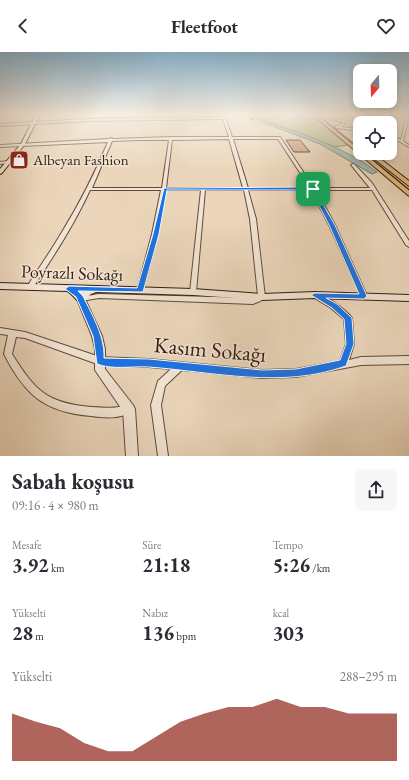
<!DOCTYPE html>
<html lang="tr">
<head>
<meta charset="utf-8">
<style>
  body { margin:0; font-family:"EB Garamond",serif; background:#f7f7f7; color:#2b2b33; height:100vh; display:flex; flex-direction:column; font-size:15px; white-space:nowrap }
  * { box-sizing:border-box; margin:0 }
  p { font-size:13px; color:#7c7c81 }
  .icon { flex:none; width:22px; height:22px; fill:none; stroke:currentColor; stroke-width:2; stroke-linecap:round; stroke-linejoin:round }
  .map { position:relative; height:404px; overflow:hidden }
  .drawer { display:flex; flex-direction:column; background:#fff; flex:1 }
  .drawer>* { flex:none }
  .needle { width:26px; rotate:199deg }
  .buttons { position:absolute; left:353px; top:12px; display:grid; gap:8px }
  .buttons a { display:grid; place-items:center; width:44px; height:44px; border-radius:8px; background:#fff; box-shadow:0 2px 6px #0003; font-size:20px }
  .pin { position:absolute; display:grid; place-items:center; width:34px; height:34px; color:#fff; margin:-17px; border-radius:8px; box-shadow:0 2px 6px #0006 }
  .round { display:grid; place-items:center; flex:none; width:42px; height:42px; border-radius:8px; background:#f7f7f7 }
  .overview { display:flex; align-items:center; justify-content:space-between; height:68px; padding:0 12px }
  h1 { font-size:22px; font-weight:700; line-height:30px }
  .stats { display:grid; grid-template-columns:repeat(3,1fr); gap:6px; height:68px; padding:4px 12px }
  .stats div { display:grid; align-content:center }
  .stats b { font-size:20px; font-weight:700 }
  .stats small { font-size:11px; font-weight:400 }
  .stats p { font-size:11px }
  .chart { height:112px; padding:8px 12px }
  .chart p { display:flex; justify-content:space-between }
  .chart svg { width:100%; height:72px; margin-top:4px; fill:#8f2418; opacity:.7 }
  header { display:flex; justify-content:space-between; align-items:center; height:52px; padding:0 12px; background:#fff; font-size:18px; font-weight:700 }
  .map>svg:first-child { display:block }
  .green { fill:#b8bd8f; stroke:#756d52 }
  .water { fill:#98b9b3; stroke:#6f7b73 }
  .building { fill:#d79f85; stroke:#321d14 }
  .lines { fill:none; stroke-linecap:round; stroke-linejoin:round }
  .minor-casing { stroke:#604b3e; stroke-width:2 }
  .tertiary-casing { stroke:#604b3e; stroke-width:2 }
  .secondary-casing { stroke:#321d14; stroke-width:2 }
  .primary-casing { stroke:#321d14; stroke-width:2 }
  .minor { fill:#f2e4d3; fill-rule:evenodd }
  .tertiary { fill:#f2e4d3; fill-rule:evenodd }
  .secondary { fill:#f2e4d3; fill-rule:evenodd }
  .primary { fill:#e6bb7e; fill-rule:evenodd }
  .tram { stroke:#321d14; stroke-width:1 }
  .route { fill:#1a73e8; stroke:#fff; fill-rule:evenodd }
  .labels { text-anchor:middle; stroke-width:3; stroke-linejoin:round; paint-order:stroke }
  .far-poi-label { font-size:15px; fill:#321d14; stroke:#f2e4d3; text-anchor:start }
  .street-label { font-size:18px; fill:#321d14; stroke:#f2e4d3 }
  .near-street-label { font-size:22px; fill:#321d14; stroke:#f2e4d3 }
</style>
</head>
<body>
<header><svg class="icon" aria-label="back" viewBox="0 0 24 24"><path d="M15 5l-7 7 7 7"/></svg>Fleetfoot<svg class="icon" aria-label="heart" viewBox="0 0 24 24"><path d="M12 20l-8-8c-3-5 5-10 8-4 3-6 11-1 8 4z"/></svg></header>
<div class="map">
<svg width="409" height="404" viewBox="0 0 409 404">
  <rect width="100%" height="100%" fill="#ebd6bb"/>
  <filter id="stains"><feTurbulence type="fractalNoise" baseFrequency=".005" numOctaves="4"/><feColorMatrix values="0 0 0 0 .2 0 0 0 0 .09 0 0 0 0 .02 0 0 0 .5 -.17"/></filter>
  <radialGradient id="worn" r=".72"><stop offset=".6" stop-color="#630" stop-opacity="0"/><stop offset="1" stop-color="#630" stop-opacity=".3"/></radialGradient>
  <!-- green -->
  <path class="green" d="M257 62H310L348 93 334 95 264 68Z"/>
  <!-- water -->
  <path class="water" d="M252 62H257C265 72 295 78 308 84 331 93 357 104 377 120L372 122 320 92 259 69Z"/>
  <!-- building -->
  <path class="building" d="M286 88H300L310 100H294Z"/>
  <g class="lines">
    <defs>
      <path id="minor" d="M222 62H224L232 85H280L314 136H370L352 114 351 113 353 112H354L372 131 409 189V195L406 193 372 138H316L335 173 367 244 366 246H362L361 244 329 173 311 138H248L256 167 265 245C263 249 257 250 253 252L99 246 81 249H79L77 247 79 245H81L99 242 252 246 258 244 250 167 244 138H205L196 240 195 242H191L190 240 201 138H166L153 201 142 241H138L137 239 152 182 161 138H90C74 173 53 205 32 237H28L27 235C38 217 51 199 62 180 80 151 95 121 108 90L0 95V93L109 87 111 86 113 87 171 85H229L223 67 88 69 0 74V72L88 67 223 65ZM229 87 243 136H166L172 88ZM233 87H278L310 136H248ZM138 88H169L162 136H92L112 89Z
        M248 62H250L253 67H251Z
        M349 62H351L342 75 360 77V79L336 76V74L340 73 343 70 328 67 329 66 344 68Z
        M407 62H409V64L403 89 409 93V95L390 84V82L401 88Z
        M8 109H9V111L0 112V110Z
        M313 241C322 240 346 258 352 266L354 292 349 308 361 305 409 304V312L361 313 296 325 262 326 182 318 165 334 161 353 168 404H158L151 353 158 329 171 317 149 315 100 313 25 286 16 285 12 302C36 340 47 351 92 355 106 356 117 357 129 352L132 354 134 357 132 360C118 367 106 366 91 364 44 360 25 343 4 302L8 283 0 282V276L25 280 100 305 149 307 262 318 296 317 340 309 346 292 344 267 331 256 313 245 312 243Z"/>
      <path id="tertiary" d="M81 244 84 245 85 247 102 284 105 297V317L133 353 135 357 138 404H126L123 359 95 318V297L92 284 77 247 78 245Z"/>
      <path id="secondary" d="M36 62H40L25 92 2 121 0 122V117L21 92Z
        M0 231 193 237 262 242 315 240 409 243V249L315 246 262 248 193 243 96 240C96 240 91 242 90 243 86 246 83 254 77 248 73 244 72 242 67 239L0 237Z"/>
      <path id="primary" d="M312 62H316L360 97V101H364L409 138V144Z
        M367 101H373L409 129V134Z"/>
    </defs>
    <!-- minor casing -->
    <use href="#minor" class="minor-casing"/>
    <!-- tertiary casing -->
    <use href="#tertiary" class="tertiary-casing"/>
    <!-- secondary casing -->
    <use href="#secondary" class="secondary-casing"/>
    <!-- primary casing -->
    <use href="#primary" class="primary-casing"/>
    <!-- minor -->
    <use href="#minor" class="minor"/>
    <!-- tertiary -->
    <use href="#tertiary" class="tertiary"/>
    <!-- secondary -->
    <use href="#secondary" class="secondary"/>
    <!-- primary -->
    <use href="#primary" class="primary"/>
    <!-- tram -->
    <path class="tram" d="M316 62 360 98
      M364 101 409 138"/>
  </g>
  <!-- sky -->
  <linearGradient id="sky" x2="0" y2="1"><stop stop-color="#88b6d3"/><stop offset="0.53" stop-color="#f6ede0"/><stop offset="1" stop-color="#f6ede0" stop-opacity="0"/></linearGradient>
  <rect width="409" height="118" fill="url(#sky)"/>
  <!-- route -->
  <path class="route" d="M313 135 335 173 367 244 364 247 326 246 337 252 352 266 354 292 346 314C282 337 214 320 149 315 132 314 112 318 97 312L93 284 76 245 65 237 69 234 137 236 153 182 164 136ZM167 138H311L329 173 359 242 315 241 311 243 332 256 344 267 346 292 340 308 296 317 262 318 149 307 104 306C105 284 92 263 83 244L78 239 143 240 159 182Z"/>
  <!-- icons -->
  <defs>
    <symbol id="shop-square" viewBox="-11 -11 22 22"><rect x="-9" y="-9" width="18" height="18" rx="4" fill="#8f2418" stroke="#f2e4d3"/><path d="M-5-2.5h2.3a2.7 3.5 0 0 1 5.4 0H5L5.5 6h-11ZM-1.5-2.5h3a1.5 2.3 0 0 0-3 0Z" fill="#fff"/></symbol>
  </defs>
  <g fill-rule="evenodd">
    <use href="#shop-square" x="8" y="97" width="22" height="22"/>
  </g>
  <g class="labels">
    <!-- far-poi labels -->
    <g class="far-poi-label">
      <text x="33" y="113">Albeyan Fashion</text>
    </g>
    <!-- street labels -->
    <g class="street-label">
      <text transform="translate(72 221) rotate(2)" y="6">Poyrazlı Sokağı</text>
    </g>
    <!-- near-street labels -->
    <g class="near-street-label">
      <text transform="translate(210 297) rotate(5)" y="8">Kasım Sokağı</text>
    </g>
  </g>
  <rect width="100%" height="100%" filter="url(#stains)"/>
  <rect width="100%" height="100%" fill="url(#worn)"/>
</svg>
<div class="buttons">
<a><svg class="needle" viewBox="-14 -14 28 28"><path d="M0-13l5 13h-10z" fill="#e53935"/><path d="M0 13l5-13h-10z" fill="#7c7c81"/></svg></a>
<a><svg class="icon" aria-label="locate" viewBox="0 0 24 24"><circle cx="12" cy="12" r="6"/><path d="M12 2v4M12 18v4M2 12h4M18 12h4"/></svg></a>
</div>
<div class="pin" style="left:313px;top:137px;background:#1e9e55"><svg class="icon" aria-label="arrive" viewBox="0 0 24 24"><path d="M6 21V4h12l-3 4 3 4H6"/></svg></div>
</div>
<section class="drawer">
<div class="overview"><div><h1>Sabah koşusu</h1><p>09:16 · 4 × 980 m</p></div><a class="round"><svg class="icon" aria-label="share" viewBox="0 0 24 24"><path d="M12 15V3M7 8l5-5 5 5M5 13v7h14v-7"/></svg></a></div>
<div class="stats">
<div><p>Mesafe</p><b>3.92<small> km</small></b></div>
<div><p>Süre</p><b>21:18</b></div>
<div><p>Tempo</p><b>5:26<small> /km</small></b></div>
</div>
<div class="stats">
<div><p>Yükselti</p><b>28<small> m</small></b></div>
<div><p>Nabız</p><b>136<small> bpm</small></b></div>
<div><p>kcal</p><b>303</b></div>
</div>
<div class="chart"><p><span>Yükselti</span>288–295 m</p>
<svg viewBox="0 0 160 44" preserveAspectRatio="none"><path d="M0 44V15L10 20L20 24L30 33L40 38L50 38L60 29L70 20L80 15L90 11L100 11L110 6L120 11L130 11L140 15L150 15L160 15V44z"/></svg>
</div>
</section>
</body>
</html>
